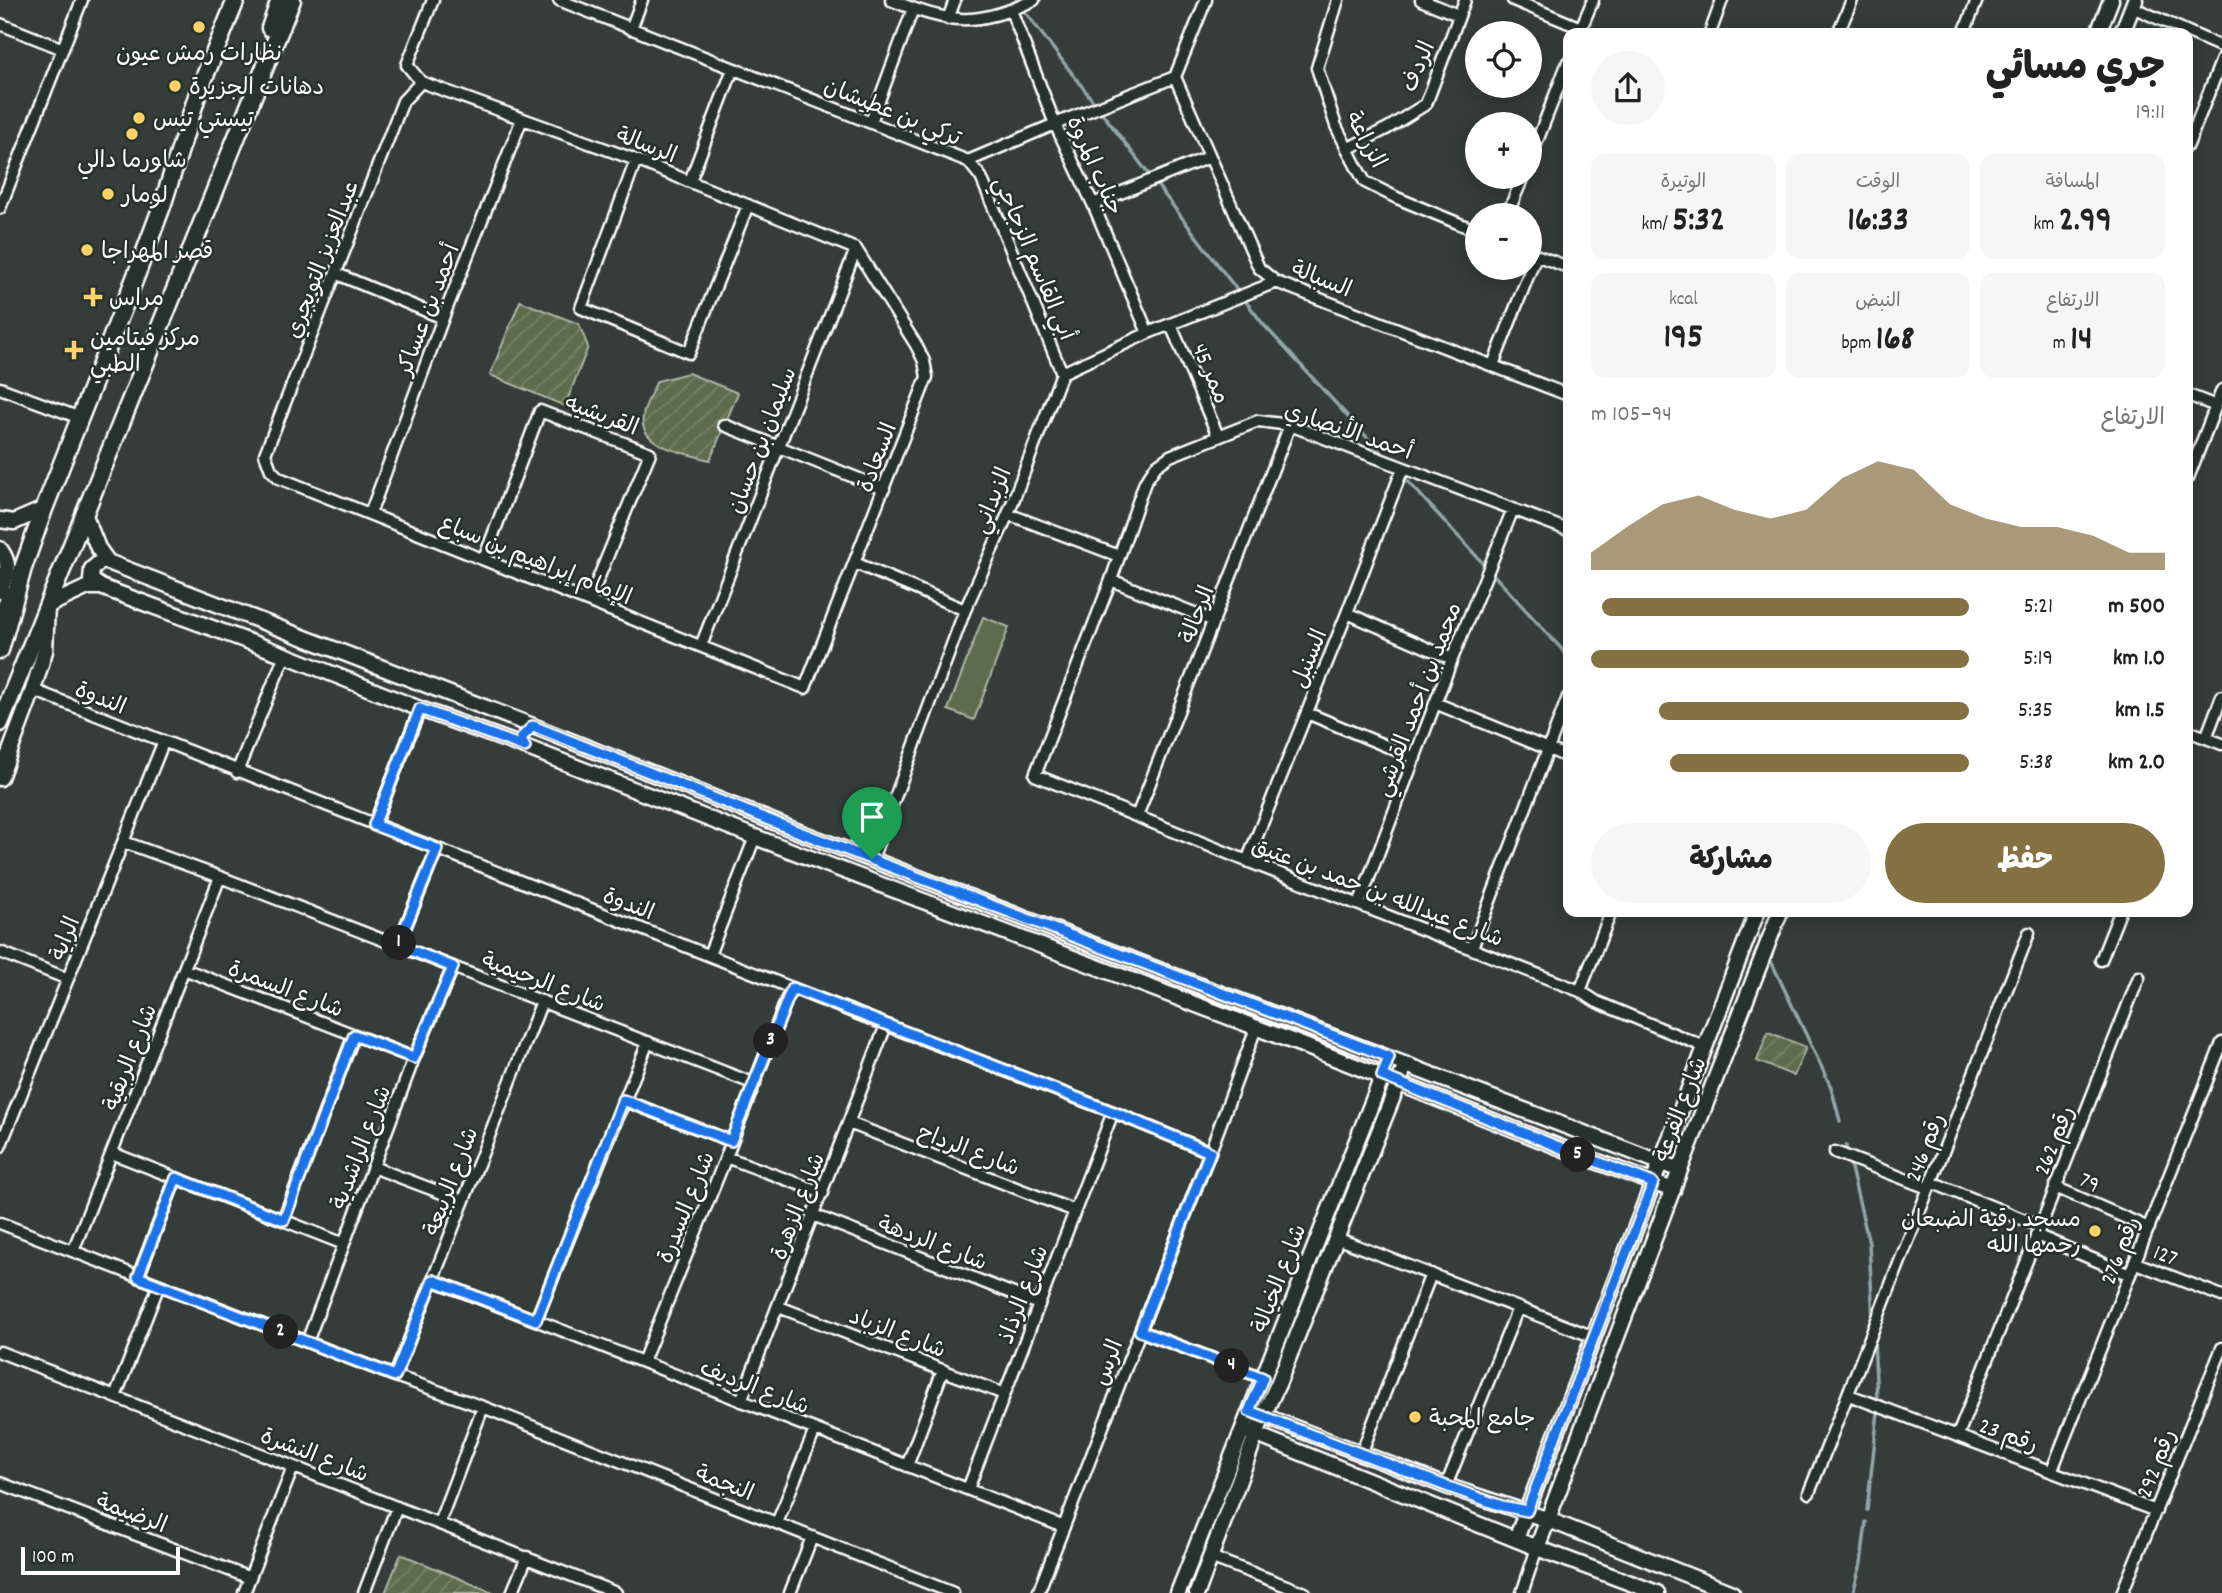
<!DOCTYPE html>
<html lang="ar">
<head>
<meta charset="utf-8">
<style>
  body { margin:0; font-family:Dekko,"Playpen Sans Arabic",sans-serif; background:#f6f6f6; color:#222; direction:rtl; height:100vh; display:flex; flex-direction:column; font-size:26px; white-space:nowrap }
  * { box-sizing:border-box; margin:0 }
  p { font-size:23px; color:#767676 }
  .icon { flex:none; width:38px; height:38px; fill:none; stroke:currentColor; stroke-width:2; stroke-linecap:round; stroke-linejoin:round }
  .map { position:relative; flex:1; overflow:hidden; direction:ltr }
  .details { position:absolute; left:1563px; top:28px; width:630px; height:889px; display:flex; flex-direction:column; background:#fff; border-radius:14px; box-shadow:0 4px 18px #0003; direction:rtl }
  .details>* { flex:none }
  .tools { position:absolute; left:1465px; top:21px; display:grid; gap:14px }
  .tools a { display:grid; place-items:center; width:77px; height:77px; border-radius:50%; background:#fff; box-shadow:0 4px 18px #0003; font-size:35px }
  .scale { position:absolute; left:21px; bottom:18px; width:159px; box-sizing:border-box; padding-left:7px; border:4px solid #fff; border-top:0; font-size:19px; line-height:24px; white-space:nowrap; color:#fff; -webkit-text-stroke:5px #26332d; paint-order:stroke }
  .pin { position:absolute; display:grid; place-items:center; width:60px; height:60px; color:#fff; margin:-72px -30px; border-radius:50% 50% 50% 0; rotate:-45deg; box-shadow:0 0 7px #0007 }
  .pin .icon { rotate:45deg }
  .km { position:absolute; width:35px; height:35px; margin:-18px; border-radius:50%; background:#222; color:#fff; font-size:19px; line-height:35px; text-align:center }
  .round { display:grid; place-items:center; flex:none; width:74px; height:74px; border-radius:37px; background:#f6f6f6 }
  .headline { display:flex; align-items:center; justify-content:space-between; height:119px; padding:0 28px }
  h1 { font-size:38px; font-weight:800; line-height:52px }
  .stats { display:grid; grid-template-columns:repeat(3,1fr); gap:10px; height:119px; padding:7px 28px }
  .stats div { display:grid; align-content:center; border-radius:14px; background:#f6f6f6; text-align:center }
  .stats b { font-size:35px; font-weight:800 }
  .stats small { font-size:19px; font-weight:400 }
  .stats p { font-size:19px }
  .chart { height:196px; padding:14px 28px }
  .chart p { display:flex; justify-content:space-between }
  .chart svg { width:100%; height:126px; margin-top:7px; fill:#857141; opacity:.7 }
  .primary-button { display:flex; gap:14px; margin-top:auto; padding:14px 28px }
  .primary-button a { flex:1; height:80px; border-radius:42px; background:#857141; color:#fff; font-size:28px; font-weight:800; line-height:80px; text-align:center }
  .primary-button a+a { background:#f6f6f6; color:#222 }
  ul { padding:0 28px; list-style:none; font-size:23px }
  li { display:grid; grid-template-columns:112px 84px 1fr; align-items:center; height:52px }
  li i { height:18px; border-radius:9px; background:#857141 }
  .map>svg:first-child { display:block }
  .grass { fill:#5d6c4e; stroke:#aeb6a6; stroke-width:2 }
  .garden { fill:url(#garden-furrows); stroke:#aeb6a6; stroke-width:2 }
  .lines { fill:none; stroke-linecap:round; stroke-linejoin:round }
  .stream { stroke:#91a6a8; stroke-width:3.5 }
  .street-casing { stroke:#fff; stroke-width:15 }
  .secondary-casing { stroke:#fff; stroke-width:19 }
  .primary-casing { stroke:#fff; stroke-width:21 }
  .street { stroke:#26332d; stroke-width:10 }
  .secondary { stroke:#26332d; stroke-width:14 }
  .primary { stroke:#26332d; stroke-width:16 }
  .route-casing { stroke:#fff; stroke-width:14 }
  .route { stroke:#1a73e8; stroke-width:9 }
  .poi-dot { fill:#ffd166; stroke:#26332d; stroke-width:2.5 }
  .labels { text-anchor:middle; stroke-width:5; stroke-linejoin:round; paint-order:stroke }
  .poi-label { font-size:23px; fill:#fff; stroke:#26332d; text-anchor:start }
  .street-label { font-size:23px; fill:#fff; stroke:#26332d }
</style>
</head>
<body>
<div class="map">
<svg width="2222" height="1593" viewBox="0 0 2222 1593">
  <defs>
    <pattern id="garden-furrows" width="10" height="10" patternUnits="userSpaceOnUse" patternTransform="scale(1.75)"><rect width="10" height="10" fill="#5d6c4e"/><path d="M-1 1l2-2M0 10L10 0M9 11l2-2" fill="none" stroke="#758269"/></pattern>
  </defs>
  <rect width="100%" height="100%" fill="#343d3a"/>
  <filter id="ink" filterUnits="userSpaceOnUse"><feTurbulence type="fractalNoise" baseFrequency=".0143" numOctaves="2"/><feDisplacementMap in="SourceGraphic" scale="14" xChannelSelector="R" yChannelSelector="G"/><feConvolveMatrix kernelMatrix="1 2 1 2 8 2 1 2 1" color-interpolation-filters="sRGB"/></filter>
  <g filter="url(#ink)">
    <!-- grass -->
    <path class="grass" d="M983 617 1009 627 974 720 948 710Z"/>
    <!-- garden -->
    <path class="garden" d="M520 301 579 324 588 347 565 406 490 375Z
      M688 373 738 393 710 460C689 454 638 447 643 417 644 405 652 392 657 381Z
      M1768 1032 1806 1047 1794 1076 1757 1061Z
      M401 1554 494 1593H385Z"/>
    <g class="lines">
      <!-- stream -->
      <path class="stream" d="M1016 0 1263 324 1385 457
        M1402 475 1568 656
        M1756 930 1762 943
        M1769 957 1831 1087 1840 1121
        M1846 1146 1847 1151
        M1850 1164 1869 1243 1873 1320
        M1874 1340 1877 1399
        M1867 1510 1878 1412
        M1853 1593 1861 1563 1866 1522"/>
      <defs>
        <path id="street" d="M559 0 968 161 1055 124 1175 77 1206 0
          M891 0C950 24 976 27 1034 0
          M1338 0 1317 68 1336 126 1356 166 1365 182 1397 198 1477 231
          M1421 0 1458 15
          M1513 0 1581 28
          M2132 7 2222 47
          M1011 10 1055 124 1093 204 1148 333
          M948 19 955 0
          M0 24 63 49
          M631 29 642 0
          M1579 33 1593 0
          M1710 33 1722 0
          M1838 33 1852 0
          M1964 33 1977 0
          M1175 77 1259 268 1276 282 1568 395
          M421 82 403 101 265 454 271 470 279 478 805 688 927 377 924 361 916 345 856 249
          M421 82 636 160 856 249
          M421 82 407 65 433 0
          M871 122 913 9
          M2188 145 2222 59
          M1347 149 1388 128 1426 104 1465 0
          M1530 159 1568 62
          M636 160 581 308 689 353 748 205
          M968 161 981 177 1062 373
          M690 181 733 69
          M1093 204 1209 157
          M0 208 82 0
          M1507 215 1523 177
          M1530 253 1568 267
          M337 274 443 318
          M1171 325 1218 436
          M1493 365 1536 256
          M0 388 80 418
          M2188 395 2216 406
          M724 425 884 489
          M2188 478 2222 390
          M370 514 443 318 522 119
          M1008 514 1119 556
          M1568 530 1290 425 1258 421 1170 456 1156 466 1145 482 1111 580 1035 775 1247 861 1580 991 1597 1002 1705 1047
          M484 559 540 411 650 453 589 601
          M855 563 965 610
          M1111 580 1214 621
          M1347 613 1452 659
          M701 646 856 249
          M33 690 886 1025 1113 1112 1210 1152
          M1435 703 1568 757
          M1307 713 1415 758
          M2188 731 2222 744
          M2206 738 2222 696
          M237 772 285 655
          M1137 816 1290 425
          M374 825 420 709
          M124 842 220 877 755 1084
          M872 859 965 610 1008 514 1062 373 1148 333 1276 282
          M1247 861 1347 613 1403 468
          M1359 904 1452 659 1513 509
          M398 945 437 849
          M1472 948 1568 697
          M0 952 68 979
          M709 955 755 837
          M2101 960 2120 912
          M184 969 414 1058
          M1580 991 1611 912
          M623 1100 731 1141
          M849 1123 1075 1211
          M0 1147 163 743
          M1835 1152 1928 1188
          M112 1153 344 1244
          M726 1157 823 1193
          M373 1167 463 1201
          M1931 1182 2039 1226
          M2055 1187 2149 1228
          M813 1215 1039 1304
          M283 1220 354 1035
          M0 1223 395 1376 483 1407 953 1593
          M2036 1235 2130 1275
          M1336 1238 1594 1337
          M73 1251 220 877
          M2136 1263 2222 1296
          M138 1277 176 1178
          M433 1280 1064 1527
          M779 1307 1004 1394
          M536 1320 648 1042
          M1140 1331 1263 1378
          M307 1342 414 1058 453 967
          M0 1352 616 1593
          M643 1362 726 1157 791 988
          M395 1376 542 1001
          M1849 1395 2156 1511
          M115 1397 159 1285
          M741 1401 886 1025
          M1958 1435 2139 977
          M1361 1454 1431 1274
          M907 1466 943 1370
          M2052 1470 2222 1043
          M0 1483 250 1578
          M1446 1486 1518 1308
          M968 1489 1113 1112
          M1809 1493 2029 933
          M439 1523 483 1407
          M777 1523 815 1430
          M1210 1557 1305 1593
          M244 1593 293 1467
          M364 1593 397 1507
          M512 1593 527 1557
          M790 1593 812 1537
          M1038 1593 1210 1152 1256 1028
          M1522 1593 1537 1548
          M2122 1593 2222 1348"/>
        <path id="secondary" d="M2098 33 2111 0
          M2122 33 2135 0
          M84 513 98 548 108 562 533 726 789 828 1680 1170
          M0 520 14 522 44 509
          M0 549C12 566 7 573 0 591
          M101 587 91 580 92 569 100 562H108
          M0 616 10 595
          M0 778 33 690 45 651 47 606 88 587H101L285 655 420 709 525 747 755 837 1302 1045 1569 1151 1673 1190
          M1256 1413 1446 1486 1549 1520 1732 1593
          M1247 1431 1537 1548 1657 1593
          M1516 1539 1757 912
          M1537 1548 1680 1170 1780 912
          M1178 1593 1386 1067
          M1197 1593 1263 1416 1278 1384 1402 1074"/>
        <path id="primary" d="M270 28 280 0
          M0 650 23 568 44 509 137 273 162 206 198 93 236 0
          M0 723 292 0"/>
      </defs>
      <!-- street casing -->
      <use href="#street" class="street-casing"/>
      <!-- secondary casing -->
      <use href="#secondary" class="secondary-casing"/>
      <!-- primary casing -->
      <use href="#primary" class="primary-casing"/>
      <!-- street -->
      <use href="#street" class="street"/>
      <!-- secondary -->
      <use href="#secondary" class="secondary"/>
      <!-- primary -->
      <use href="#primary" class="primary"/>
    </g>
  </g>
  <g class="lines" filter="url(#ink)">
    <defs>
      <path id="route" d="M420 709 525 747 522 742V737L533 726 789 828 1389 1057 1382 1076 1569 1151 1653 1183 1527 1511 1502 1506 1446 1486 1249 1411 1263 1378 1140 1331 1210 1152 1113 1112 792 988 731 1141 623 1100 536 1320 433 1280 395 1376 138 1277 176 1178 284 1220 354 1035 414 1058 453 967 398 945 437 849 374 825Z"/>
    </defs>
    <!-- route casing -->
    <use href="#route" class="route-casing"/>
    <!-- route -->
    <use href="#route" class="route"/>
  </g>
  <!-- markers -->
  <g class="poi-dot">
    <circle cx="199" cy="27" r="7"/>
    <circle cx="175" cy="86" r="7"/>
    <circle cx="139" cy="118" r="7"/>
    <circle cx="132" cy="134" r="7"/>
    <circle cx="108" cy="194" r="7"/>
    <circle cx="87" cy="250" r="7"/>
    <path d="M89.5 286.5h7v7h7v7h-7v7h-7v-7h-7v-7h7z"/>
    <path d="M70.5 339.5h7v7h7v7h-7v7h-7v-7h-7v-7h7z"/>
    <circle cx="2095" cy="1231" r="7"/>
    <circle cx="1415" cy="1417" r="7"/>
  </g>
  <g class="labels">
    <!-- poi labels -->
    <g class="poi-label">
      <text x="199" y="60" text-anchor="middle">نظارات رمش عيون</text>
      <text x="189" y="94">دهانات الجزيرة</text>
      <text x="153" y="126">تيستي تيس</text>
      <text x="132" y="167" text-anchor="middle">شاورما دالي</text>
      <text x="122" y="202">لومار</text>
      <text x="101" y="258">قصر المهراجا</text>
      <text x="109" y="305">مراس</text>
      <text x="90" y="345">مركز فيتامين<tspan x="90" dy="26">الطبي</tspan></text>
      <text x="2081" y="1226" text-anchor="end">مسجد رقية الضبعان<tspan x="2081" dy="26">رحمها الله</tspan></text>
      <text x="1429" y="1425">جامع المحبة</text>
    </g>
    <!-- street labels -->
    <g class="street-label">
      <text transform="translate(1417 66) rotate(-67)" y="8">الردف</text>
      <text transform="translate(893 111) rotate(22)" y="8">تركي بن عطيشان</text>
      <text transform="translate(1367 139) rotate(62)" y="8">الزراعة</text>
      <text transform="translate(647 144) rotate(21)" y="8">الرسالة</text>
      <text transform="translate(1096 165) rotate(66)" y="8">جناب المروة</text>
      <text transform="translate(1035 258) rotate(67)" y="8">أبي القاسم الزجاجي</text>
      <text transform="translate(321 259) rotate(-69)" y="8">عبدالعزيز التويجري</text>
      <text transform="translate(1322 278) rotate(22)" y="8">السبالة</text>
      <text transform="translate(427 309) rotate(-69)" y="8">أحمد بن عساكر</text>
      <text transform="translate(1212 373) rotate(67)" y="8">ممر 45</text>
      <text transform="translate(602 414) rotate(21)" y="8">القريشيه</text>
      <text transform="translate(1349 430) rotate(19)" y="8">أحمد الأنصاري</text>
      <text transform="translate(761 440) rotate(-69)" y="8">سليمان بن حسان</text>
      <text transform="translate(876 457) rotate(-69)" y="8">السعادة</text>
      <text transform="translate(991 500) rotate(-68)" y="8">الزبداني</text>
      <text transform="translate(536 559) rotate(22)" y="8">الإمام إبراهيم بن سباع</text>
      <text transform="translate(1196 614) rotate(-69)" y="8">الرحالة</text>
      <text transform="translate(1308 658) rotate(-68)" y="8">السنبل</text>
      <text transform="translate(101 697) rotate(22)" y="8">الندوة</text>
      <text transform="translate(1417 699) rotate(-69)" y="8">محمد بن أحمد القرشي</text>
      <text transform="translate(1378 891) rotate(21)" y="8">شارع عبدالله بن حمد بن عتيق</text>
      <text transform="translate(629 903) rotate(21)" y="8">الندوة</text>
      <text transform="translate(64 938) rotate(-68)" y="8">الراية</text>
      <text transform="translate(544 981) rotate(21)" y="8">شارع الرحيمية</text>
      <text transform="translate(286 988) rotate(21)" y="8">شارع السمرة</text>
      <text transform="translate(129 1057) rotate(-69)" y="8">شارع الربقية</text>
      <text transform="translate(1679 1109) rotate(-69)" y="8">شارع الفرعة</text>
      <text transform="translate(2053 1140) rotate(-68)" y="8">رقم 262</text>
      <text transform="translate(360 1147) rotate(-69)" y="8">شارع الراشدية</text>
      <text transform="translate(1924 1147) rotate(-68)" y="8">رقم 246</text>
      <text transform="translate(969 1149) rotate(21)" y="8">شارع الرداح</text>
      <text transform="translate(450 1181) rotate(-69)" y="8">شارع الربيعة</text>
      <text transform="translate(2090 1181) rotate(24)" y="8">79</text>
      <text transform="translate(797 1206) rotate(-69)" y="8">شارع الزهرة</text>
      <text transform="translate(685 1207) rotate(-68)" y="8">شارع السدرة</text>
      <text transform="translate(933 1242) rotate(21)" y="8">شارع الردهة</text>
      <text transform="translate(2119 1250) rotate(-68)" y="8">رقم 276</text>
      <text transform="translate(2166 1254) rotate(21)" y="8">127</text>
      <text transform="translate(1278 1278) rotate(-69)" y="8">شارع الخيالة</text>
      <text transform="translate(1022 1294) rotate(-69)" y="8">شارع الرذاذ</text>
      <text transform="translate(898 1332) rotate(21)" y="8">شارع الزباد</text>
      <text transform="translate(1107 1362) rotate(-69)" y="8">الرس</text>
      <text transform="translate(755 1386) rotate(21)" y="8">شارع الرديف</text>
      <text transform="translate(2009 1434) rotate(21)" y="8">رقم 23</text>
      <text transform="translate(315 1454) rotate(21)" y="8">شارع النشرة</text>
      <text transform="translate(2155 1463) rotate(-68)" y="8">رقم 292</text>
      <text transform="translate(725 1482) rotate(22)" y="8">النجمة</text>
      <text transform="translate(132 1512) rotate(21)" y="8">الرضيمة</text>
    </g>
  </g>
</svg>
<div class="tools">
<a><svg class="icon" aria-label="locate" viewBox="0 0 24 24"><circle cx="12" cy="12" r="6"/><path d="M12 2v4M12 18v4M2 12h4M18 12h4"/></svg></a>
<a>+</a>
<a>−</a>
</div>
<div class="scale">100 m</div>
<div class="pin" style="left:872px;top:859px;background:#1e9e55"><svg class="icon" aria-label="arrive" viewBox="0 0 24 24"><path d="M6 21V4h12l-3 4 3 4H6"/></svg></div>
<b class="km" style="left:399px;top:943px">1</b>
<b class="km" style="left:281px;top:1332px">2</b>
<b class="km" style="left:771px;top:1041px">3</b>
<b class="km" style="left:1232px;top:1366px">4</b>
<b class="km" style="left:1578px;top:1155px">5</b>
<section class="details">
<div class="headline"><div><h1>جري مسائي</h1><p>19:11</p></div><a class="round"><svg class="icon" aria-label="share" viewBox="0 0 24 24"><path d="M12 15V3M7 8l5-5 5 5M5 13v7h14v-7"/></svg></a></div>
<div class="stats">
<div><p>المسافة</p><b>2.99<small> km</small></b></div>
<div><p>الوقت</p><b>16:33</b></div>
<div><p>الوتيرة</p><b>5:32<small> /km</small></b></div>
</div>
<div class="stats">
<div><p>الارتفاع</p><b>14<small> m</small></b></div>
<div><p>النبض</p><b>168<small> bpm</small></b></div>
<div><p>kcal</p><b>195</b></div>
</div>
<div class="chart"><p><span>الارتفاع</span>94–105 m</p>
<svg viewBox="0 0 160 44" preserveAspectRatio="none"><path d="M0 44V38L10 29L20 21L30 18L40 23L50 26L60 23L70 12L80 6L90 9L100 21L110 26L120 29L130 29L140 32L150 38L160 38V44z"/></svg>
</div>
<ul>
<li><b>500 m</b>5:21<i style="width:97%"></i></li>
<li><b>1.0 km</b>5:19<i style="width:100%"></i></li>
<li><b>1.5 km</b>5:35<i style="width:82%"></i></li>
<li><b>2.0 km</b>5:38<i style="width:79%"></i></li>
</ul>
<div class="primary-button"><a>حفظ</a><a>مشاركة</a></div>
</section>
</div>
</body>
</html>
